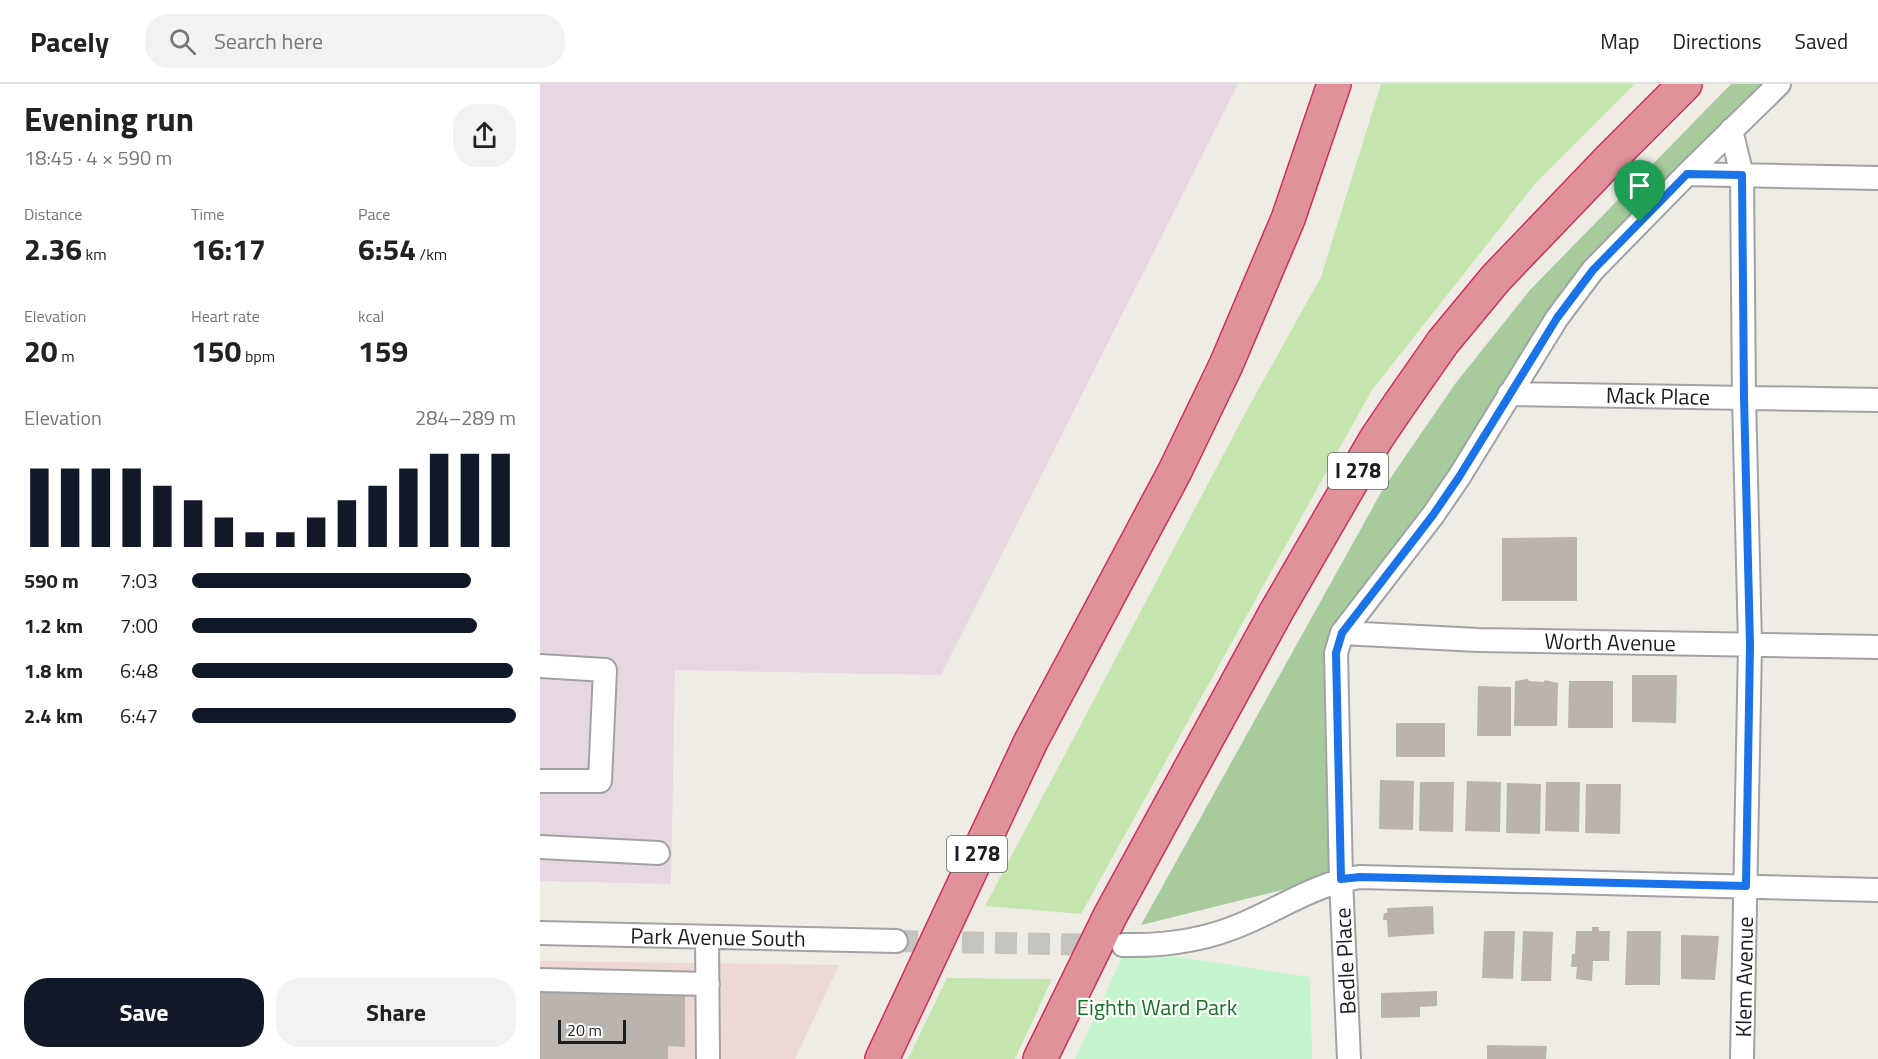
<!DOCTYPE html>
<html lang="en">
<head>
<meta charset="utf-8">
<style>
  body { margin:0; font-family:"Titillium Web",sans-serif; background:#f2f2f2; color:#222; height:100vh; display:flex; flex-direction:column; font-size:22px; white-space:nowrap }
  * { box-sizing:border-box; margin:0 }
  p { font-size:20px; color:#767676 }
  .icon { flex:none; width:33px; height:33px; fill:none; stroke:currentColor; stroke-width:2; stroke-linecap:round; stroke-linejoin:round }
  .map { position:relative; flex:1; overflow:hidden }
  .sheet { display:flex; flex-direction:column; background:#fff; width:540px }
  .sheet>* { flex:none }
  .scale { position:absolute; left:18px; bottom:15px; width:68px; box-sizing:border-box; padding-left:6px; border:3px solid #1e1e1e; border-top:0; font-size:16px; line-height:21px; white-space:nowrap; color:#1e1e1e; -webkit-text-stroke:4px #fff; paint-order:stroke }
  .pin { position:absolute; display:grid; place-items:center; width:51px; height:51px; color:#fff; margin:-62px -26px; border-radius:50% 50% 50% 0; rotate:-45deg; box-shadow:0 0 6px #0007 }
  .pin .icon { rotate:45deg }
  .round { display:grid; place-items:center; flex:none; width:63px; height:63px; border-radius:24px; background:#f2f2f2 }
  .overview { display:flex; align-items:center; justify-content:space-between; height:102px; padding:0 24px }
  h1 { font-size:33px; font-weight:700; line-height:45px }
  .stats { display:grid; grid-template-columns:repeat(3,1fr); gap:9px; height:102px; padding:6px 24px }
  .stats div { display:grid; align-content:center }
  .stats b { font-size:30px; font-weight:700 }
  .stats small { font-size:16px; font-weight:400 }
  .stats p { font-size:16px }
  .chart { height:168px; padding:12px 24px }
  .chart p { display:flex; justify-content:space-between }
  .chart svg { width:100%; height:108px; margin-top:6px; stroke:#111827; stroke-width:6 }
  .action { display:flex; gap:12px; margin-top:auto; padding:12px 24px }
  .action a { flex:1; height:69px; border-radius:24px; background:#111827; color:#fff; font-size:24px; font-weight:700; line-height:69px; text-align:center }
  .action a+a { background:#f2f2f2; color:#222 }
  ul { padding:0 24px; list-style:none; font-size:20px }
  li { display:grid; grid-template-columns:96px 72px 1fr; align-items:center; height:45px }
  li i { height:15px; border-radius:8px; background:#111827 }
  header { display:flex; align-items:center; gap:36px; box-sizing:border-box; height:84px; padding:0 30px; background:#fff; border-bottom:2px solid #e0e0e0 }
  header strong { font-size:28px }
  nav { display:flex; gap:33px; margin-inline-start:auto; font-size:21px }
  .search { width:420px; height:54px; background:#f2f2f2; display:flex; align-items:center; gap:15px; box-sizing:border-box; padding:0 21px; border-radius:24px; color:#767676; font-size:22px }
  main { display:flex; flex:1; min-height:0 }
  .map>svg:first-child { display:block }
  .commercial { fill:#eed8d5 }
  .industrial { fill:#e7d7e3 }
  .grass { fill:#c5e5ae }
  .forest { fill:#a7cb9d }
  .park { fill:#c5f5cc }
  .building { fill:#bbb4ae }
  .lines { fill:none; stroke-linecap:round; stroke-linejoin:round }
  .minor-tunnel { stroke:#c4c3bd; stroke-width:22; stroke-dasharray:22 11; stroke-linecap:butt }
  .minor-casing { stroke:#a2a2a2; stroke-width:26 }
  .highway-casing { stroke:#cd315b; stroke-width:36 }
  .minor { stroke:#fff; stroke-width:22 }
  .highway { stroke:#e0929b; stroke-width:33 }
  .route-casing { stroke:#fff; stroke-width:12 }
  .route { stroke:#1a73e8; stroke-width:8 }
  .labels { text-anchor:middle; stroke-width:4.5; stroke-linejoin:round; paint-order:stroke }
  .shield { fill:#fff; stroke:#626262; stroke-width:1.5 }
  .shield-label { font-size:21px; font-weight:bold; fill:#1e1e1e }
  .street-label { font-size:22px; fill:#1e1e1e; stroke:#fff }
  .park-label { font-size:22px; fill:#147423; stroke:#fff }
</style>
</head>
<body>
<header>
<strong>Pacely</strong>
<div class="search"><svg class="icon" aria-label="search" viewBox="0 0 24 24"><circle cx="10" cy="10" r="6"/><path d="M15 15l6 6"/></svg>Search here</div>
<nav><a>Map</a><a>Directions</a><a>Saved</a></nav>
</header>
<main>
<section class="sheet">
<div class="overview"><div><h1>Evening run</h1><p>18:45 · 4 × 590 m</p></div><a class="round"><svg class="icon" aria-label="share" viewBox="0 0 24 24"><path d="M12 15V3M7 8l5-5 5 5M5 13v7h14v-7"/></svg></a></div>
<div class="stats">
<div><p>Distance</p><b>2.36<small> km</small></b></div>
<div><p>Time</p><b>16:17</b></div>
<div><p>Pace</p><b>6:54<small> /km</small></b></div>
</div>
<div class="stats">
<div><p>Elevation</p><b>20<small> m</small></b></div>
<div><p>Heart rate</p><b>150<small> bpm</small></b></div>
<div><p>kcal</p><b>159</b></div>
</div>
<div class="chart"><p><span>Elevation</span>284–289 m</p>
<svg viewBox="0 0 160 44" preserveAspectRatio="none"><path d="M5 44V12M15 44V12M25 44V12M35 44V12M45 44V19M55 44V25M65 44V32M75 44V38M85 44V38M95 44V32M105 44V25M115 44V19M125 44V12M135 44V6M145 44V6M155 44V6"/></svg>
</div>
<ul>
<li><b>590 m</b>7:03<i style="width:86%"></i></li>
<li><b>1.2 km</b>7:00<i style="width:88%"></i></li>
<li><b>1.8 km</b>6:48<i style="width:99%"></i></li>
<li><b>2.4 km</b>6:47<i style="width:100%"></i></li>
</ul>
<div class="action"><a>Save</a><a>Share</a></div>
</section>
<div class="map">
<svg width="1338" height="975" viewBox="0 0 1338 975">
  <rect width="100%" height="100%" fill="#eeece5"/>
  <!-- commercial -->
  <path class="commercial" d="M0 877 299 881 255 975H0Z"/>
  <!-- industrial -->
  <path class="industrial" d="M0 0H698L401 591 135 586 131 800 0 797Z"/>
  <!-- grass -->
  <path class="grass" d="M841 0H1095L994 101 832 306 541 830 445 822 708 324 781 193Z
    M407 894 512 895 475 975H368Z"/>
  <!-- forest -->
  <path class="forest" d="M1191 0H1232L1061 175 793 557 791 794 601 841 843 405 915 300 990 206Z"/>
  <!-- park -->
  <path class="park" d="M586 865 770 893 772 975H535Z"/>
  <!-- building -->
  <path class="building" d="M1037 453V517H962V454Z
    M1092 591H1137L1136 639 1092 638Z
    M988 595 989 597 1004 598 1005 596 1018 599 1017 642H974L975 597Z
    M1029 597H1073V644H1028Z
    M938 602 971 603V652H937Z
    M856 639H905V673H856Z
    M840 696 874 697 873 746 839 745Z
    M927 697 961 698 960 748 925 747Z
    M880 698H914L913 748 879 747Z
    M1006 698H1040L1039 748 1005 747Z
    M967 699 1001 700 1000 750 966 749Z
    M1046 700H1081L1080 750 1045 749Z
    M893 822 894 850 848 853 847 836H843L844 829H847V824Z
    M1052 843H1059V847H1070L1069 877H1053L1052 897 1036 895 1037 883H1031L1032 870H1035L1036 847H1052Z
    M944 847H975L973 895 942 894Z
    M983 847 1013 848 1011 897H981Z
    M1087 847H1121L1120 901H1085Z
    M1141 851 1179 852 1175 896 1141 895Z
    M897 907V922L880 923V933L841 934V909Z
    M0 908 145 909V963L128 962V975H0Z
    M947 961 1007 962 1006 975H947Z"/>
  <g class="lines">
    <!-- minor-tunnel -->
    <path class="minor-tunnel" d="M356 857 567 861"/>
    <defs>
      <path id="minor" d="M1191 46 1202 91 1204 313 1210 561 1202 975
        M1147 90 1338 94
        M969 310 1338 316
        M802 549 938 556 1338 563
        M0 582 65 586 60 697H0
        M0 763 118 769
        M0 849 356 857
        M167 853 168 975
        M583 861C624 862 667 856 705 839 742 823 780 798 820 793L1338 806
        M0 896 168 900
        M809 975 801 795 796 569 802 549 893 431 919 393 1017 234 1053 186 1147 90 1239 0"/>
      <path id="highway" d="M342 975 491 657 635 387 686 281 748 135 794 0
        M500 975 570 832 736 528 836 355 859 321 903 258 956 194 1070 75 1145 0"/>
    </defs>
    <!-- minor casing -->
    <use href="#minor" class="minor-casing"/>
    <!-- highway casing -->
    <use href="#highway" class="highway-casing"/>
    <!-- minor -->
    <use href="#minor" class="minor"/>
    <!-- highway -->
    <use href="#highway" class="highway"/>
  </g>
  <g class="lines">
    <defs>
      <path id="route" d="M1147 90 1202 91 1204 313 1210 561 1206 802 820 793 801 795 796 569 802 549 893 431 919 393 1017 234 1053 186Z"/>
    </defs>
    <!-- route casing -->
    <use href="#route" class="route-casing"/>
    <!-- route -->
    <use href="#route" class="route"/>
  </g>
  <g class="labels">
    <!-- shield labels -->
    <g class="shield">
      <rect x="788" y="369" width="60" height="36" rx="4.5"/>
      <rect x="407" y="752" width="60" height="36" rx="4.5"/>
    </g>
    <g class="shield-label">
      <text x="818" y="394">I 278</text>
      <text x="437" y="777">I 278</text>
    </g>
    <!-- street labels -->
    <g class="street-label">
      <text transform="translate(1118 312) rotate(1)" y="8">Mack Place</text>
      <text transform="translate(1070 558) rotate(1)" y="8">Worth Avenue</text>
      <text transform="translate(178 853) rotate(1)" y="8">Park Avenue South</text>
      <text transform="translate(805 877) rotate(-93)" y="8">Bedle Place</text>
      <text transform="translate(1204 893) rotate(-89)" y="8">Klem Avenue</text>
    </g>
    <!-- park labels -->
    <g class="park-label">
      <text x="617" y="931">Eighth Ward Park</text>
    </g>
  </g>
</svg>
<div class="scale">20 m</div>
<div class="pin" style="left:1100px;top:138px;background:#1e9e55"><svg class="icon" aria-label="arrive" viewBox="0 0 24 24"><path d="M6 21V4h12l-3 4 3 4H6"/></svg></div>
</div>
</main>
</body>
</html>
